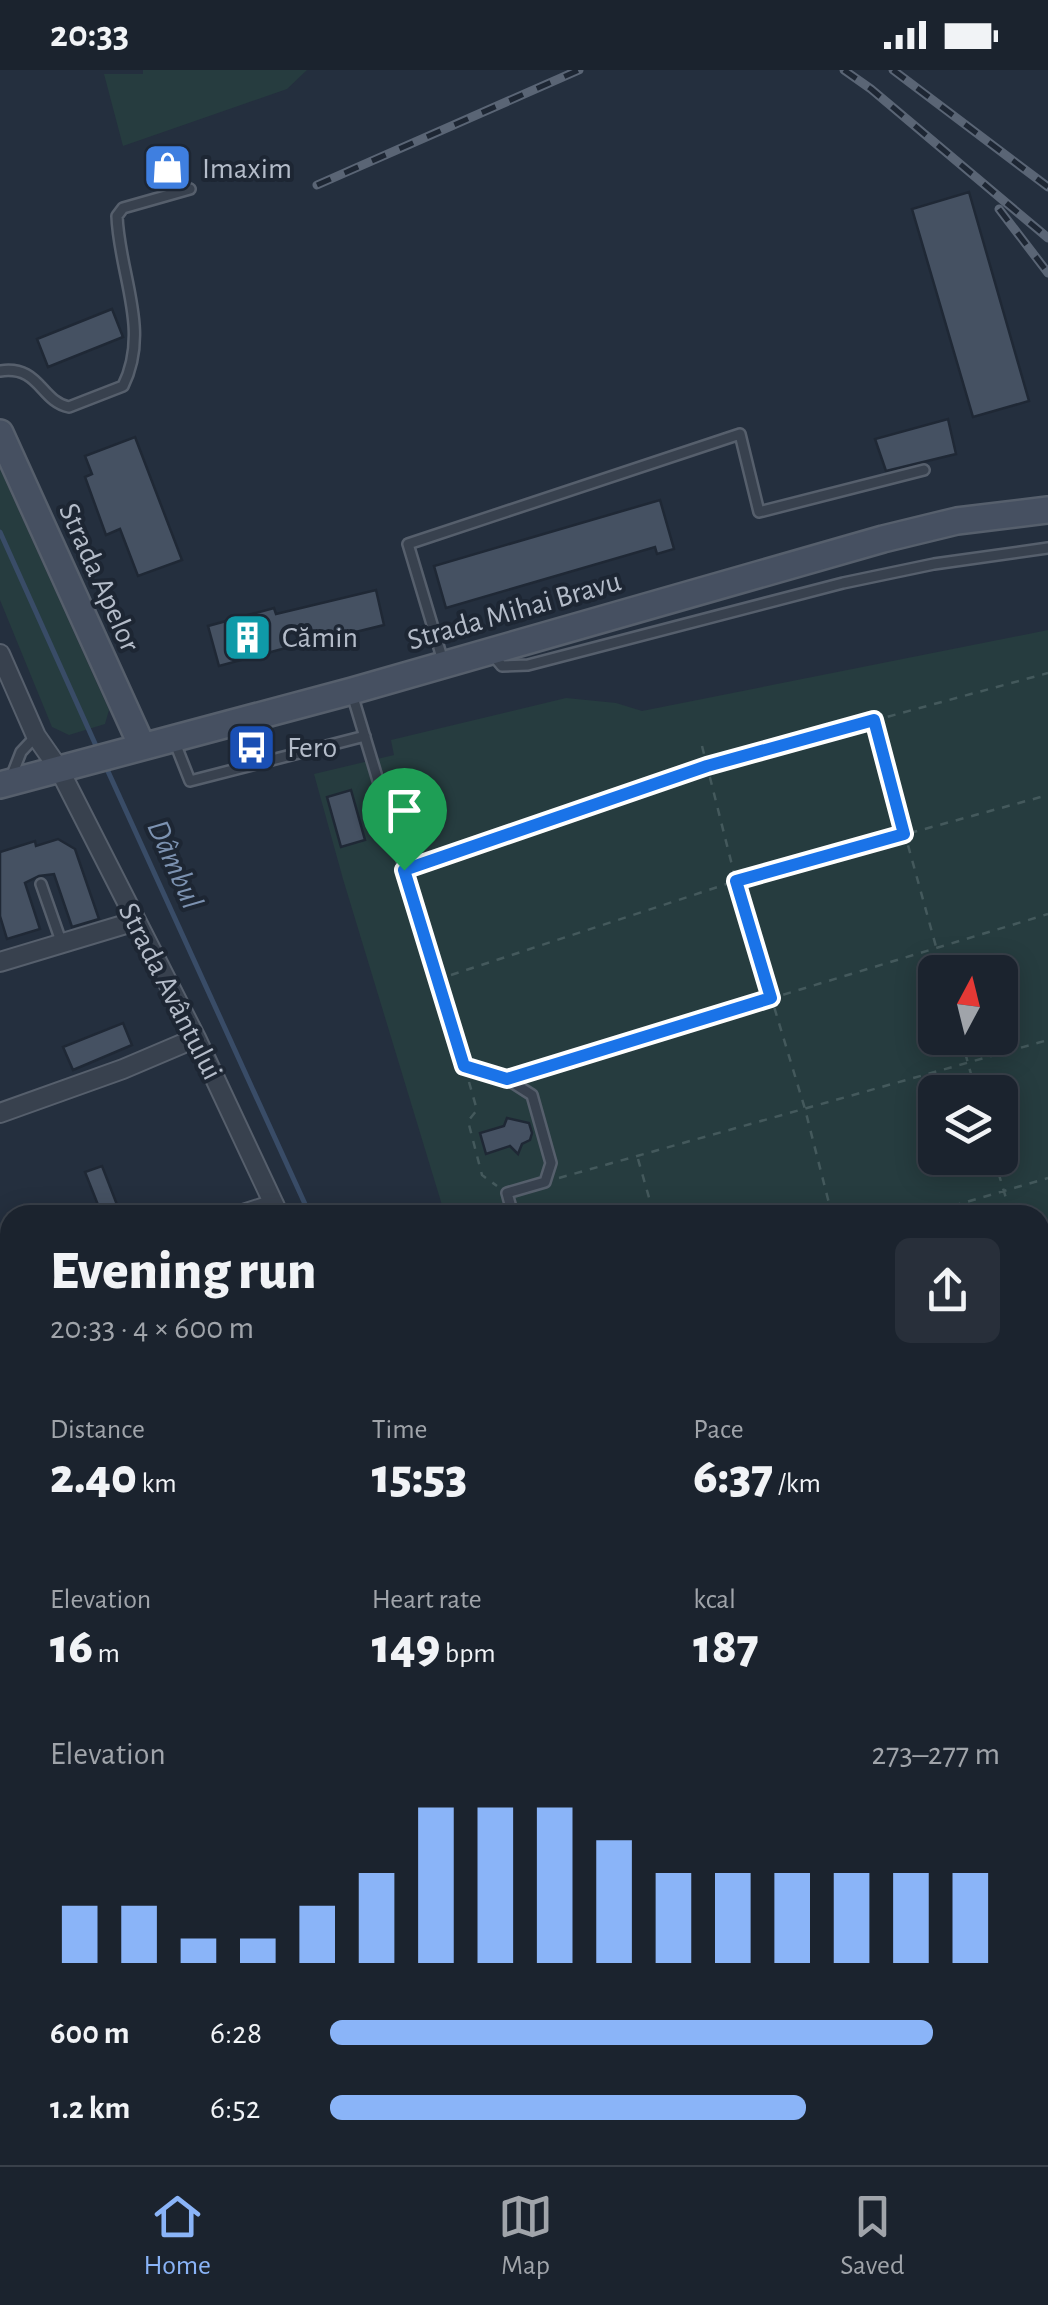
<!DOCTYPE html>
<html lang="en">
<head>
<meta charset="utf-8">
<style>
  body { margin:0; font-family:"Alegreya Sans",sans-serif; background:#282f3a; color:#f1f3f6; height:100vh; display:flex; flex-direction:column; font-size:38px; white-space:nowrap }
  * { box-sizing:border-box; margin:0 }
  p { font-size:32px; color:#a0a4aa }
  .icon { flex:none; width:55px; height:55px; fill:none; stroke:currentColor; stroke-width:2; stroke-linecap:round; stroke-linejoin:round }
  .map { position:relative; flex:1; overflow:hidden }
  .panel { position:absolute; left:0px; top:1135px; width:1050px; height:960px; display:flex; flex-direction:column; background:#1b232e; border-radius:30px 30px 0 0; box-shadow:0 5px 25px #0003,0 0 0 2px #39404a }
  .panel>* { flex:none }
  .needle { width:65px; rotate:7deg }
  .fabs { position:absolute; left:918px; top:885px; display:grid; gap:20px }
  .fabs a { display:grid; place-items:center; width:100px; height:100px; border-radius:15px; background:#1b232e; box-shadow:0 5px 25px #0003,0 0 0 2px #39404a; font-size:50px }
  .pin { position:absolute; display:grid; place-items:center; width:85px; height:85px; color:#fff; margin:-102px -42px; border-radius:50% 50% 50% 0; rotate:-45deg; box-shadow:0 0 10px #0007 }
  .pin .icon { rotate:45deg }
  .round { display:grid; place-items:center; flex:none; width:105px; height:105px; border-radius:15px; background:#282f3a }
  .headline { display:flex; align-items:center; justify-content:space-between; height:170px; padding:0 50px }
  h1 { font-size:55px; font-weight:800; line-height:75px }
  .metrics { display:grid; grid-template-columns:repeat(3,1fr); gap:15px; height:170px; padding:10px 50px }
  .metrics div { display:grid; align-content:center }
  .metrics b { font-size:50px; font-weight:800 }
  .metrics small { font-size:28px; font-weight:400 }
  .metrics p { font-size:28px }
  .chart { height:280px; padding:20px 50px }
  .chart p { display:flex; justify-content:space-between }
  .chart svg { width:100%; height:180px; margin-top:10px; stroke:#8ab4f8; stroke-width:6 }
  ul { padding:0 50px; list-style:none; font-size:32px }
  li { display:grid; grid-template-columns:160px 120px 1fr; align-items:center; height:75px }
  li i { height:25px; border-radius:12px; background:#8ab4f8 }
  .status { display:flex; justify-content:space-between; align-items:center; height:70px; padding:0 50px; background:#1b232e; direction:ltr }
  .status svg { height:28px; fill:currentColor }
  .menu { display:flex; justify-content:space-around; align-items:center; height:140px; border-top:2px solid #39404a; background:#1b232e; font-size:28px; color:#a0a4aa }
  .menu a { display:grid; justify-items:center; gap:5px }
  .menu .selected { color:#8ab4f8 }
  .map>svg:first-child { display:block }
  .green { fill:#263c3f; fill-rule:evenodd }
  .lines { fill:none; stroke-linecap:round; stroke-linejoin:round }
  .stream { stroke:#394c67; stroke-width:5 }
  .building { fill:#455162; stroke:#1f2835; stroke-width:2.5 }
  .lane-casing { stroke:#565f6c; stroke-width:14 }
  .street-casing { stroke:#565f6c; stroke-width:22 }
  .secondary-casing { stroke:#565f6c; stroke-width:30 }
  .path { stroke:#44595c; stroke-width:2.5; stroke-dasharray:8 8; stroke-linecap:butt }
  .lane { stroke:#38414e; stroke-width:9 }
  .street { stroke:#38414e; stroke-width:18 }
  .secondary { stroke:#465061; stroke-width:25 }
  .rail-casing { stroke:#5a6575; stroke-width:9 }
  .rail { stroke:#1d2633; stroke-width:5; stroke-dasharray:15; stroke-linecap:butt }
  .route-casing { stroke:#fff; stroke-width:20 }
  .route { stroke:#1a73e8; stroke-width:12 }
  .labels { text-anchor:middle; stroke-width:8; stroke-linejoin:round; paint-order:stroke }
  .poi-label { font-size:30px; fill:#b4bcc9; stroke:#1d2633; text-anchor:start }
  .street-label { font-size:30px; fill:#b4bcc9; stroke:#1d2633 }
  .water-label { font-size:32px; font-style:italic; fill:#7c92b1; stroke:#1d2633 }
</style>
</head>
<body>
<div class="status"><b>20:33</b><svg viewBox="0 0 49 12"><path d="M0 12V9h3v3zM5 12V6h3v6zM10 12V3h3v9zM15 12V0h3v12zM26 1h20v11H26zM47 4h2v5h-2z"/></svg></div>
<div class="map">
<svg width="1048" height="2095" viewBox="0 0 1048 2095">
  <rect width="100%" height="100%" fill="#242f3e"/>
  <!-- green -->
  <path class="green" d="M143 0H307L287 19 123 76 104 4H143Z
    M0 399 109 640 105 654 69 665 52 657 0 530Z
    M1048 560V1451L1040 1453V1145H445L343 809 314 704 394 685 391 670 566 628 616 633 642 641ZM935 902H1000V968H935ZM935 1022H1000V1088H935Z"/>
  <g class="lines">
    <!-- stream -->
    <path class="stream" d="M0 462 97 678
      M106 697 310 1145
      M896 2085 905 2095"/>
  </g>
  <!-- building -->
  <path class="building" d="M969 122 1029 331 973 347 912 139Z
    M112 239 123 267 48 297 37 269Z
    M948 349 956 384 886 401 875 369Z
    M135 367 182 490 138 506 120 459 106 465 85 407 92 404 85 386Z
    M660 430 674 479 657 484 655 477 446 538 434 496Z
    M376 520 384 555 315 572 311 558 282 565 286 578 219 596 208 556 274 538 276 544Z
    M351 720 365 770 341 777 327 727Z
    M58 769 75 779 99 849 72 857 54 804 39 806 25 813 40 859 7 869 0 846V782L35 771 36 776Z
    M123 953 132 975 73 1000 63 977Z
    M507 1048 529 1053 532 1063 530 1070 522 1074 518 1084 510 1076 486 1084 480 1063 504 1056Z
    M102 1096 121 1145H102L85 1102Z"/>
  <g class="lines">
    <defs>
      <path id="lane" d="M0 301C40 295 40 331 69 337L123 316C151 260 119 204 117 146L123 138 190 119
        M491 583 502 596 528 595 843 513 934 494 1048 478
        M443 591 408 474 740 364 759 442 924 400
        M352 624 464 996 507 1009 532 1025 551 1093 545 1112 507 1123 513 1145
        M175 673 190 711 365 666
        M12 705 21 682 36 666
        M41 814 62 874
        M0 1300 10 1306
        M0 1555 10 1546
        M0 1708 10 1697
        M0 2086 10 2095"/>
      <path id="street" d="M0 584 36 666 59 699 196 968 279 1145
        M0 892 136 851
        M0 1043 123 999 196 968
        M240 1145 274 1134
        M0 1220 10 1217"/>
      <path id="secondary" d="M0 363 142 676
        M0 715 352 621 883 469 957 451 1048 440"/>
    </defs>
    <!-- lane casing -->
    <use href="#lane" class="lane-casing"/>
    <!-- street casing -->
    <use href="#street" class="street-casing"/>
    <!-- secondary casing -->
    <use href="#secondary" class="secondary-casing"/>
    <!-- path -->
    <path class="path" d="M874 652 943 902
      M702 676 736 811 805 1039 832 1145
      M415 796 707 696 1048 603
      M451 905 736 811 1048 725
      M961 968 976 1022
      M523 1004 1048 844
      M469 1012 477 1040 468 1051 482 1105 497 1116
      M994 1088 1011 1145
      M638 1089 654 1145
      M559 1108 1048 970
      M922 1145 1048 1108
      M1040 1229 1048 1227
      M1040 1247 1048 1273
      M1040 1354 1048 1352
      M0 1377 10 1367
      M1040 1463 1048 1461
      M1040 1811 1048 1810"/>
    <!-- lane -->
    <use href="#lane" class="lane"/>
    <!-- street -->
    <use href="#street" class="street"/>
    <!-- secondary -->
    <use href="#secondary" class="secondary"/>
    <defs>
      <path id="rail" d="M844 0 871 19 1048 168
        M893 0 1048 117
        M317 115 579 0
        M999 139 1048 203"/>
    </defs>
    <!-- rail casing -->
    <use href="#rail" class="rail-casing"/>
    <!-- rail -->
    <use href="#rail" class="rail"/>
  </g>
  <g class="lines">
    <defs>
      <path id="route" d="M874 650 904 764 736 811 771 928 507 1009 464 996 404 800 707 696Z"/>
    </defs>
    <!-- route casing -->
    <use href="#route" class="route-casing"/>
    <!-- route -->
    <use href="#route" class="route"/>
  </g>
  <!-- icons -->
  <defs>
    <symbol id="shop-square" viewBox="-11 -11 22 22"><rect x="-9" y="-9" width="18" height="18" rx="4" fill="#3f7fe0" stroke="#1d2633"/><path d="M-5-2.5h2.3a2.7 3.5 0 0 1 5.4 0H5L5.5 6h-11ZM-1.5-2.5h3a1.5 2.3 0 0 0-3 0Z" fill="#fff"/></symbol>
    <symbol id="building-square" viewBox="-11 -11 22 22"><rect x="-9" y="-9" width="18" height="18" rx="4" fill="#0f9aa8" stroke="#1d2633"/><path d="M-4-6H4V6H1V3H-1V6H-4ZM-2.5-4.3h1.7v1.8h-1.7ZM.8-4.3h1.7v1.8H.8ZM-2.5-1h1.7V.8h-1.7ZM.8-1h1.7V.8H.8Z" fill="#fff"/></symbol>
    <symbol id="bus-square" viewBox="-11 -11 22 22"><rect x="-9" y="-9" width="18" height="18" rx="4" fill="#1a4fb4" stroke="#1d2633"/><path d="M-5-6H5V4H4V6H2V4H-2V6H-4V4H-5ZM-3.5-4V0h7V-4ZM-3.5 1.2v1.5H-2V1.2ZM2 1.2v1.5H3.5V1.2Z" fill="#fff"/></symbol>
  </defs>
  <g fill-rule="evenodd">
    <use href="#shop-square" x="140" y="70" width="55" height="55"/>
    <use href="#building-square" x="220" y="540" width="55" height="55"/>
    <use href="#bus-square" x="224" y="650" width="55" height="55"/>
  </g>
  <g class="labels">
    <!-- poi labels -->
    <g class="poi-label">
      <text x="202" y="108">Imaxim</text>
      <text x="282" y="577">Cămin</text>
      <text x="287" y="687">Fero</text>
    </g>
    <!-- street labels -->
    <g class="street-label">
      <text transform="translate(100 507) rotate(66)" y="10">Strada Apelor</text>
      <text transform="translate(514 540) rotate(-16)" y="10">Strada Mihai Bravu</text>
      <text transform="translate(171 921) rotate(63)" y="10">Strada Avântului</text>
    </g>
    <!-- water labels -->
    <g class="water-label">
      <text transform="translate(176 794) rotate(66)" y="11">Dâmbul</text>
    </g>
  </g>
</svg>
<div class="fabs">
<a><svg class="needle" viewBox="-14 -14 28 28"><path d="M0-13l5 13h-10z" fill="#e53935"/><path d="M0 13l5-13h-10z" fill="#a0a4aa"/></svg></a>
<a><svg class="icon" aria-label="layers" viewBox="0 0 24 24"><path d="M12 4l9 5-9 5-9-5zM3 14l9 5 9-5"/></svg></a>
</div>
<div class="pin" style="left:404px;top:800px;background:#1e9e55"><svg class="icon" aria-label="arrive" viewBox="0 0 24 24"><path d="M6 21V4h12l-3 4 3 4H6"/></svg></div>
<section class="panel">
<div class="headline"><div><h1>Evening run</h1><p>20:33 · 4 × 600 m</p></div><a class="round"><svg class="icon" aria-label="share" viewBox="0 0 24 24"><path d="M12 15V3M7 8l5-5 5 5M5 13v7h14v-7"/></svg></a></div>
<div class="metrics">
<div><p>Distance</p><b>2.40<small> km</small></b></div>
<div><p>Time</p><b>15:53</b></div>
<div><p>Pace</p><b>6:37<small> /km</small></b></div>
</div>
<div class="metrics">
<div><p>Elevation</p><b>16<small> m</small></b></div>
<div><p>Heart rate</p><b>149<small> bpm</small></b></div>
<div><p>kcal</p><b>187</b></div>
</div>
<div class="chart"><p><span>Elevation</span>273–277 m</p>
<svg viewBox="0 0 160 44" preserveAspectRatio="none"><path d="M5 44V30M15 44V30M25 44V38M35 44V38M45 44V30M55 44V22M65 44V6M75 44V6M85 44V6M95 44V14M105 44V22M115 44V22M125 44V22M135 44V22M145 44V22M155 44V22"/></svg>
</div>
<ul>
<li><b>600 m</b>6:28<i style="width:90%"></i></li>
<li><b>1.2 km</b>6:52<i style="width:71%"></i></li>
</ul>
</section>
</div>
<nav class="menu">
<a class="selected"><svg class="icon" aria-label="home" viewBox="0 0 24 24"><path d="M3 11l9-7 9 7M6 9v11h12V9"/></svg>Home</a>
<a><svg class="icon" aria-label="map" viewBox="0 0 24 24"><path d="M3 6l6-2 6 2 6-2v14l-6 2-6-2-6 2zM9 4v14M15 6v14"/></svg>Map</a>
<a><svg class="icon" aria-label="saved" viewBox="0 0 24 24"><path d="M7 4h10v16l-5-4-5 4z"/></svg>Saved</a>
</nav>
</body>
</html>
